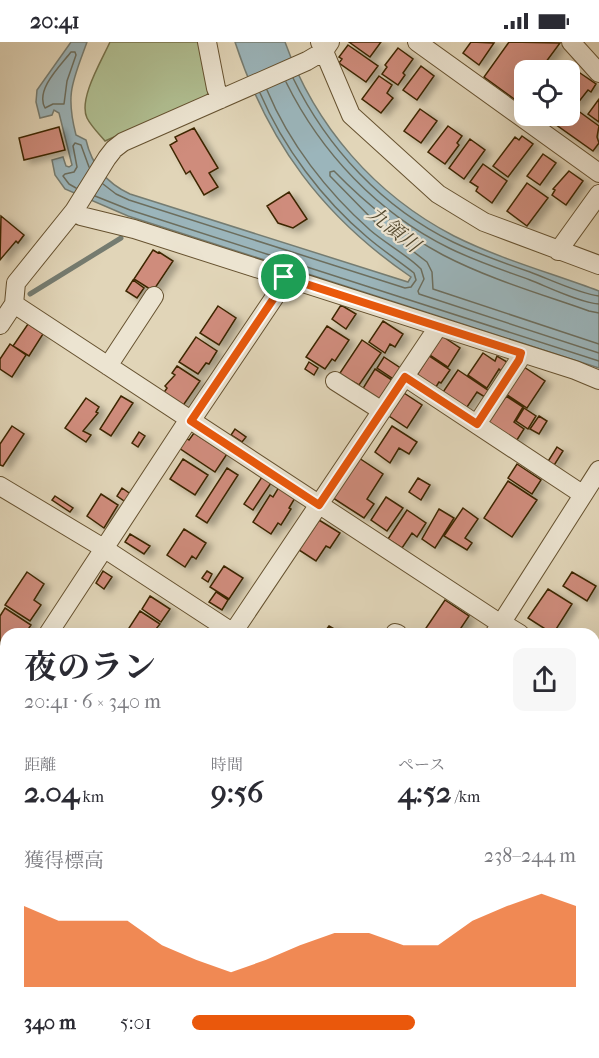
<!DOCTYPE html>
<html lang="ja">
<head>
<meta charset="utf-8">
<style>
  body { margin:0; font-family:"IM FELL French Canon","Noto Serif JP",serif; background:#f7f7f7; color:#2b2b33; height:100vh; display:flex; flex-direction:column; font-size:22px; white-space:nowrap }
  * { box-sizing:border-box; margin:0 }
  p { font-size:20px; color:#7c7c81 }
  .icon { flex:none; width:33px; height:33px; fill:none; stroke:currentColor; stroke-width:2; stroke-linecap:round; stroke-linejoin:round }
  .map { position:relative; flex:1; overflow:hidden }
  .details { position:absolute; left:0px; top:586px; width:600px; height:430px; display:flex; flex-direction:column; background:#fff; border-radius:18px 18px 0 0; box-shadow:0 6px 24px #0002 }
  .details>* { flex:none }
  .fabs { position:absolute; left:514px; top:18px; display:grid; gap:12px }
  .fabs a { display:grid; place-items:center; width:66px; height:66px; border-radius:12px; background:#fff; box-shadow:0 6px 24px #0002; font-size:30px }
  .pin { position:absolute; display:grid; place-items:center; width:51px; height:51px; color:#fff; margin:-26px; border:3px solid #fff; border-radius:50%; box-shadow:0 2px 6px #0007 }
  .round { display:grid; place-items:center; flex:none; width:63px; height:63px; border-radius:12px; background:#f7f7f7 }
  .summary { display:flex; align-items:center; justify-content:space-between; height:102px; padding:0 24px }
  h1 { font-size:33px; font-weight:700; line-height:45px }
  .stats { display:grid; grid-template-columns:repeat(3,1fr); gap:9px; height:102px; padding:6px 24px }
  .stats div { display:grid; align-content:center }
  .stats b { font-size:30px; font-weight:700 }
  .stats small { font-size:16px; font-weight:400 }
  .stats p { font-size:16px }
  .chart { height:168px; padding:12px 24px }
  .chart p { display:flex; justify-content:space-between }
  .chart svg { width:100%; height:108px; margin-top:6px; fill:#ea580c; opacity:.7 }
  ul { padding:0 24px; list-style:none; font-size:20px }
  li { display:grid; grid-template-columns:96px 72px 1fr; align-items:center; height:45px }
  li i { height:15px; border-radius:8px; background:#ea580c }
  .status { display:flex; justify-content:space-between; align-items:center; height:42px; padding:0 30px; background:#fff; direction:ltr }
  .status svg { height:16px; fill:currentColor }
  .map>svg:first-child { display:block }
  .green { fill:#b0be91; stroke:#76724a; stroke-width:1.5 }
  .water { fill:#9bb5bb; stroke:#757c71; stroke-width:1.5 }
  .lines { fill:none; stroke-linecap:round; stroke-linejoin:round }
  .shore { stroke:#6c6e5e; stroke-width:1.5 }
  .stream { stroke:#757c71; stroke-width:5 }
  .building { fill:#cf8c7c; stroke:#3d2602; stroke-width:1.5; filter:url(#shadow) }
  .minor-casing { stroke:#665230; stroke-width:20 }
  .minor { stroke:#ece4d1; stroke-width:18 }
  .route-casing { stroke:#fff; stroke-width:12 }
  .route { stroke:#ea580c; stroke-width:8 }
  .labels { text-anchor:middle; stroke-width:4.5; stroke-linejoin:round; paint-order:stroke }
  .water-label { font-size:20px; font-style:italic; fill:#544a30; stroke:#ece4d1 }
</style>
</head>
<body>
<div class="status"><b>20:41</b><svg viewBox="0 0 49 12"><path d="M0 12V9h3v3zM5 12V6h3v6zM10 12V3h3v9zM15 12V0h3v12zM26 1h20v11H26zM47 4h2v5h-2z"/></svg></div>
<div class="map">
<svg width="599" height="1016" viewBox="0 0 599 1016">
  <defs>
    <filter id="shadow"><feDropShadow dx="6" dy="3.5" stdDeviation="3" flood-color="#0004"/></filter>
  </defs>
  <rect width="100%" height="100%" fill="#e1d5b8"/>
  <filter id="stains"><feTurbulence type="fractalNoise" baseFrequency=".00333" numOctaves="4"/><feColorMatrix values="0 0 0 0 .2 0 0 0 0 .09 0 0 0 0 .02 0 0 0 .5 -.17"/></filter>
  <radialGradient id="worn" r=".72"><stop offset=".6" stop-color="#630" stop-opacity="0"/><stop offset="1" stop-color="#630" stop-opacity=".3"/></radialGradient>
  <!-- green -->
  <path class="green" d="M110 0H200L210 47 206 55 105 99C99 92 91 84 87 76 78 57 102 18 110 0Z"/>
  <!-- water -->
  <path class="water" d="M71 0H87C73 39 65 51 76 93L86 98C92 124 106 141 130 152L408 240 411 235C323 175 268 101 235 0H285C315 84 375 153 454 194 500 217 551 231 599 249V326L128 174 65 147 55 133 52 118 63 115 66 124 69 125 72 123 59 71 54 68 52 73 40 76 36 60 37 48Z"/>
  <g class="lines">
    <!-- shore -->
    <path class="shore" d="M71 10H75L76 13 67 39 64 62H53L45 66C35 48 60 24 71 10Z
      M293 36C327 106 383 166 453 200 478 212 504 221 530 230 549 237 580 252 599 254
      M286 40C321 111 378 171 449 206 475 219 503 228 530 238 548 245 581 261 599 262
      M267 48C289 101 327 150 370 188 386 202 406 212 421 227L424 237 418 249 419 252 599 311
      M103 142 116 152 129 158 405 246 411 245 416 238 414 231C399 219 382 208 367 195 322 157 283 105 260 51
      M76 146 69 142 63 134 65 132 74 130 77 125 73 104 75 101 81 103 89 125
      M95 154 130 168 599 319
      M599 271 589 269C541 252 489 237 443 213 402 191 367 163 334 129L330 130V134L376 181 427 220 432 230 433 247 599 302"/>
    <!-- stream -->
    <path class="stream" d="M30 252 121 196"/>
  </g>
  <!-- building -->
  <path class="building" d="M349 0H381L370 15Z
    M471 0 494 1 479 23 463 11Z
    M509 0 560 1 540 28H525V57L521 54 517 59 484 35Z
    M348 3 378 24 366 40 339 21 342 17 339 15Z
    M398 6 413 17 403 31 405 33 398 43 382 32 387 25 385 23Z
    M421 24 434 34 417 58 403 48Z
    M580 31 596 42 591 50 588 48 577 62 570 57V44Z
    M379 34 392 43 387 51 393 56 381 71 362 57Z
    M599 57V80L588 72Z
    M570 63 599 84 597 95 599 101 593 109 555 82 561 74H570Z
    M420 67 437 79 421 101 404 89Z
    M448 84 462 94 457 101 459 103 445 122 428 110Z
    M59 85 65 108 24 118 19 96Z
    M194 86 218 126 209 131 218 145 204 153 190 129 186 132 170 103 177 99 175 95Z
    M522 94 533 102 508 135 493 124 515 95 519 98Z
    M470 97 485 108 464 137 449 126Z
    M543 112 556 121 540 143 527 134Z
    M483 122 507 139 492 161 476 149 478 145 470 140Z
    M569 129 583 139 566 163 552 153 555 148 553 147Z
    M527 141 548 156 527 184 507 169Z
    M289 150 307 177 293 186 278 181 267 164Z
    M1 174 24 193 18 201 16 199 0 218Z
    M153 208 158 211 159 210 173 219 153 249 134 237Z
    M133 238 144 246 137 256 126 249Z
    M341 263 356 272 346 287 332 277Z
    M218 264 236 276 219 303 200 291Z
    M383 279 403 292 395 305 390 302 385 311 369 300Z
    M28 282 43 292 29 314 13 304Z
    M327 284 349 298 335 319 332 317 325 327 306 315Z
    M442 294 460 306 448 325 430 313Z
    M196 295 217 309 209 322 206 321 198 332 179 320Z
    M362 298 381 311 359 343 352 339 350 342 338 334Z
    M10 302 26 313 12 335 0 327V317Z
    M483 311 495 319 497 314 507 320 501 329 499 327 487 346 468 333Z
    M429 314 450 328 441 341 439 340 434 348 415 336Z
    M384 315 402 327 395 338 377 326Z
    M309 320 318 326 314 333 305 327Z
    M177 324 200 339 182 365 163 352 167 346 165 344 175 333 172 331Z
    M524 325 545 339 527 366 506 352Z
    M375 327 392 338 378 359 362 348Z
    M458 328 492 351 488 357 477 350 465 368 441 353Z
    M404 351 422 363 407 386 389 374Z
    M121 354 133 361 111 394 100 387Z
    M506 354 523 365 514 380 524 387 515 401 487 382Z
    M86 356 99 365 96 370 98 371 83 389 91 393 86 400 65 386Z
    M524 366 536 374 528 387 516 379Z
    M539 374 547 379 539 392 530 387Z
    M12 384 24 392 3 424 0 423V402Z
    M392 384 417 400 409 412 399 406 390 421 375 410Z
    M235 387 246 395 242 400 231 393Z
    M139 390 145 394 138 405 132 401Z
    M194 391 227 412 215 430 179 406 186 396 189 398Z
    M557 405 563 409 553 425 547 421Z
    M359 416 383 432 367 457 374 462 364 476 333 456Z
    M183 417 208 433 195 453 170 437Z
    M517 422 541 438 532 452 508 436Z
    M227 426 238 433 207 481 196 474Z
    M262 435 271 441 253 468 244 462Z
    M418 436 430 443 421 458 409 450Z
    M508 439 537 458 512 495 484 476Z
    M279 445 295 456 289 466 291 467 281 483 278 481 271 492 253 480 270 453 273 455Z
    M122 446 132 453 127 461 117 454Z
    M101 452 118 463 104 486 87 474Z
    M55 454 73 466 70 470 52 458Z
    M386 455 403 466 387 489 371 478Z
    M463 466 478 477 465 496 472 501 467 508 444 494Z
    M439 467 454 476 435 506 422 497Z
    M407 468 426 481 417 495 412 491 402 506 388 497Z
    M319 478 340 491 330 506 326 504 316 519 299 508Z
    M184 487 206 501 196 517 192 514 185 525 167 513Z
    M130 492 150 504 144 512 125 500Z
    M224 524 243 536 229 557 210 545Z
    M103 529 112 535 104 547 96 541Z
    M207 529 212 532 208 540 202 536Z
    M27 530 44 542 34 558 41 563 30 579 5 563Z
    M572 530 596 544 587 559 563 544Z
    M548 547 572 562 553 592 528 576Z
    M216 550 228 558 222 568 209 560Z
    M150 554 170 567 161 580 142 567Z
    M445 558 469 574 457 592H422Z
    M5 566 31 583 25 592H6V620L0 618V574Z
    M140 569 160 582 152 592H138L129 586Z
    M329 584 343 592H323Z
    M6 693V714L0 710V702Z
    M0 713 6 717V741L0 737Z
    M1 859 6 862V879L2 885 0 884Z
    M594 938 599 941V980L594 977Z
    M162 1011H183L180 1016H159Z
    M234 1011H255L259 1014 257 1016H231Z
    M326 1011H350L347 1016H331Z
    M380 1011H413L410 1016 408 1014 407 1016H382L379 1014Z
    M466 1011H499L495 1016H474Z
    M547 1011H559L567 1016H544Z"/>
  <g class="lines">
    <defs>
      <path id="minor" d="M207 0 216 46 221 57
        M320 0 351 73 438 152 484 180 599 223
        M417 0 599 131
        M571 0 599 31
        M74 169 81 174 134 187 575 328 599 338
        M558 209 599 152
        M14 262 501 582
        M0 283 14 262 16 241 74 169 107 116 114 107 123 100 307 19 324 9 330 0
        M108 324 154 254
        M405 335 582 452
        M335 339 382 369
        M191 379 280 247 284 235
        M477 382 519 318 521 311
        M0 444 105 507 235 592
        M502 581 520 592
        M395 591 398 592
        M495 591 599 428
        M48 592 189 377
        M232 592 434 291 436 284
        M0 626 6 629
        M594 641 599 645
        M0 664 6 655
        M0 813 6 817
        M594 828 599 831
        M594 926 599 919
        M0 1007 6 998
        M19 1011 26 1016
        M305 1011 313 1016
        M590 1011 597 1016
        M216 1016 219 1011
        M535 1016 538 1011"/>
    </defs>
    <!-- minor casing -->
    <use href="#minor" class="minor-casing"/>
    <!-- minor -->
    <use href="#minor" class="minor"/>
  </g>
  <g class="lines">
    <defs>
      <path id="route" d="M284 235 521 311 519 318 477 382 405 335 319 463 191 379 280 247Z"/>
    </defs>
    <!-- route casing -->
    <use href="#route" class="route-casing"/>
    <!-- route -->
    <use href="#route" class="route"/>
  </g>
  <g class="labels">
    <!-- water labels -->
    <g class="water-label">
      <text transform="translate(394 187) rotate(38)" y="7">九領川</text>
    </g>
  </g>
  <rect width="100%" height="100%" filter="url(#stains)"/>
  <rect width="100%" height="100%" fill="url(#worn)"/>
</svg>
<div class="fabs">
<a><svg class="icon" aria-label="locate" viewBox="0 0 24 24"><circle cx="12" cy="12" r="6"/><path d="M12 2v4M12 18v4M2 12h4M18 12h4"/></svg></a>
</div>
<div class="pin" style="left:284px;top:235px;background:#1e9e55"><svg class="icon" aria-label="arrive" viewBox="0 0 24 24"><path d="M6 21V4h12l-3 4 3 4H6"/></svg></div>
<section class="details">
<div class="summary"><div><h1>夜のラン</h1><p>20:41 · 6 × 340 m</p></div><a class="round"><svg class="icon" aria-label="share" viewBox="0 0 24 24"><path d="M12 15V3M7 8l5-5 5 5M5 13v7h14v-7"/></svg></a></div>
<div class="stats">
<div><p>距離</p><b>2.04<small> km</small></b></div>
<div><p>時間</p><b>9:56</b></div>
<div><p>ペース</p><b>4:52<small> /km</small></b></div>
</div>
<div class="chart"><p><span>獲得標高</span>238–244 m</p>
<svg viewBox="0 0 160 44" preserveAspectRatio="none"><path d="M0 44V11L10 17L20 17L30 17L40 27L50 33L60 38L70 33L80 27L90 22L100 22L110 27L120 27L130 17L140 11L150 6L160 11V44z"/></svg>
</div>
<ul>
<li><b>340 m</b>5:01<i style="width:58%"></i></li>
</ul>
</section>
</div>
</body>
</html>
